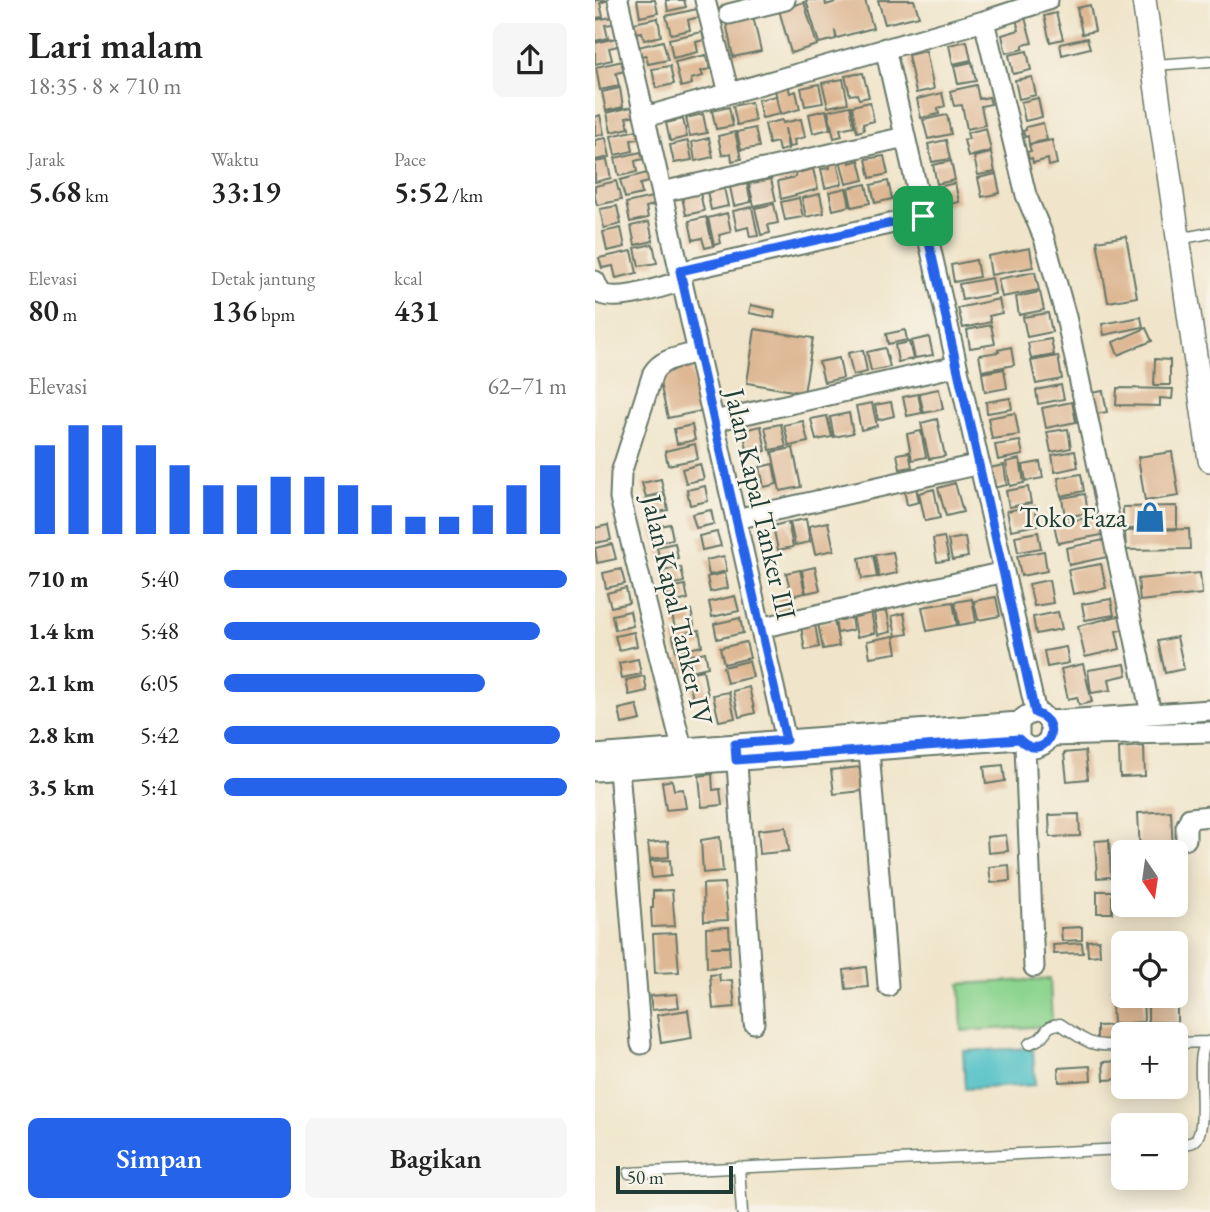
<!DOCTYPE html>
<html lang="id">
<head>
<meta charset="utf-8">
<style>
  body { margin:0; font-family:"EB Garamond",serif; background:#f6f6f6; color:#222; height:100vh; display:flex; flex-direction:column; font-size:26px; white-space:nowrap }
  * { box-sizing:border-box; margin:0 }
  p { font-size:23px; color:#767676 }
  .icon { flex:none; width:38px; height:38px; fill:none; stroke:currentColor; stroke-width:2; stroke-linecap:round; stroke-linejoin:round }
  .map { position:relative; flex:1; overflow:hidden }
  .details { display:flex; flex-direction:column; background:#fff; width:595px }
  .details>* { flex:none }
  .needle { width:46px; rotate:167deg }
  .controls { position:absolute; left:516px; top:840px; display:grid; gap:14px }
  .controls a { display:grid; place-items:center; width:77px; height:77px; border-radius:10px; background:#fff; box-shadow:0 4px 18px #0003; font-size:35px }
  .scale { position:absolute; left:21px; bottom:18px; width:117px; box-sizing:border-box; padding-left:7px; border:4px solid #1f3d34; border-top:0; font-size:19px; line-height:24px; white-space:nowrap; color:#1f3d34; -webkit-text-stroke:5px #f7f3e8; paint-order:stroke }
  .pin { position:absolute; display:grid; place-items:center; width:60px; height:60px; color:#fff; margin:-30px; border-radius:14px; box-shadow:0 4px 10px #0006 }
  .round { display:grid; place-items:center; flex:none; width:74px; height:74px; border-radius:10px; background:#f6f6f6 }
  .head { display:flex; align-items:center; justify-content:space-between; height:119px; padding:0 28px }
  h1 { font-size:38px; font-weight:600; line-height:52px }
  .figures { display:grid; grid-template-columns:repeat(3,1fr); gap:10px; height:119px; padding:7px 28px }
  .figures div { display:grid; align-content:center }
  .figures b { font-size:30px; font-weight:600 }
  .figures small { font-size:19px; font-weight:400 }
  .figures p { font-size:19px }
  .chart { height:196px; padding:14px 28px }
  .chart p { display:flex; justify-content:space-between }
  .chart svg { width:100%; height:126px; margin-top:7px; stroke:#2563eb; stroke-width:6 }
  .cta { display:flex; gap:14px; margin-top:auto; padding:14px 28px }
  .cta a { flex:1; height:80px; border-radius:10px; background:#2563eb; color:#fff; font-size:28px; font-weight:600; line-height:80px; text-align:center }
  .cta a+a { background:#f6f6f6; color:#222 }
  ul { padding:0 28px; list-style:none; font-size:23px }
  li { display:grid; grid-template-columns:112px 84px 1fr; align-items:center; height:52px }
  li i { height:18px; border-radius:9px; background:#2563eb }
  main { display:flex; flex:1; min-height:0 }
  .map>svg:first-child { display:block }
  .green { fill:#8cd48f; stroke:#568862; stroke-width:2 }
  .water { fill:#53c1c7; stroke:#397f7e; stroke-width:2 }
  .building { fill:#deb894 }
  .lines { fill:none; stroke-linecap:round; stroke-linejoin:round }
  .service-casing { stroke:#687868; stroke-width:13 }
  .minor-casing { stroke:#687868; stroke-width:23 }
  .tertiary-casing { stroke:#687868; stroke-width:26 }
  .service { stroke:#fff; stroke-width:10 }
  .minor { stroke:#fff; stroke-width:19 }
  .tertiary { stroke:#fff; stroke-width:23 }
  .route-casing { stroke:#fff; stroke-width:14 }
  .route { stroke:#2563eb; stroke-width:9 }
  .labels { text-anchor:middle; stroke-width:5; stroke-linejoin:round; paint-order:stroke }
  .street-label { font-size:28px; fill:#1f3d34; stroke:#f7f3e8 }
  .poi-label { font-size:28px; fill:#1f3d34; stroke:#f7f3e8; text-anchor:end }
</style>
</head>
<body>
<main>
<section class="details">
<div class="head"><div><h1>Lari malam</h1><p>18:35 · 8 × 710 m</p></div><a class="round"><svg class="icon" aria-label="share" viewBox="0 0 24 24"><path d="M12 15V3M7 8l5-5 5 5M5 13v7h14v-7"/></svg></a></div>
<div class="figures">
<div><p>Jarak</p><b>5.68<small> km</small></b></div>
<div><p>Waktu</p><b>33:19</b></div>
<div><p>Pace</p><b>5:52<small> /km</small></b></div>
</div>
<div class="figures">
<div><p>Elevasi</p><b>80<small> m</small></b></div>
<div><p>Detak jantung</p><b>136<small> bpm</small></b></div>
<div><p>kcal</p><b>431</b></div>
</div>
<div class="chart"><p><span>Elevasi</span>62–71 m</p>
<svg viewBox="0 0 160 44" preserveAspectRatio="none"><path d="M5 44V13M15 44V6M25 44V6M35 44V13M45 44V20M55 44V27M65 44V27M75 44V24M85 44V24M95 44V27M105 44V34M115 44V38M125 44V38M135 44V34M145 44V27M155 44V20"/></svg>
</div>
<ul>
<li><b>710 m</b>5:40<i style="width:100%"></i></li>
<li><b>1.4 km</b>5:48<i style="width:92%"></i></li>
<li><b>2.1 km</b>6:05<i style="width:76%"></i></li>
<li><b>2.8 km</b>5:42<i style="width:98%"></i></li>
<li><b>3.5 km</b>5:41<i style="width:100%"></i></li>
</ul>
<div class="cta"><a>Simpan</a><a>Bagikan</a></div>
</section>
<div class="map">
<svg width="615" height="1212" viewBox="0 0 615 1212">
  <rect width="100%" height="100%" fill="#f7f3e8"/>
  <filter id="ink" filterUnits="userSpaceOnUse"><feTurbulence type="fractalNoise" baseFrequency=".0143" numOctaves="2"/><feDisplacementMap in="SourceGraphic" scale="14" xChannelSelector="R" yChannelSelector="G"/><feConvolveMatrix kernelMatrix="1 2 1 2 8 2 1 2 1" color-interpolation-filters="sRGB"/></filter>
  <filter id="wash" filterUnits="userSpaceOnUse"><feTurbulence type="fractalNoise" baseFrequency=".00686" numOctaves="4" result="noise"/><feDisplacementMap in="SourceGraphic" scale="28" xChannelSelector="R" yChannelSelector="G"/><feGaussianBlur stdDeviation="1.57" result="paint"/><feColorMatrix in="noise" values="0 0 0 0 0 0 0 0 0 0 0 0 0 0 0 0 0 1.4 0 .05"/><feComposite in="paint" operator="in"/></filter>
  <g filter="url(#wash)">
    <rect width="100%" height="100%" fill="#f0e5ca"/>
    <!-- green -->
    <path class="green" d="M455 979 457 1026 367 1031 365 984Z"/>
    <!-- water -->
    <path class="water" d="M438 1048 440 1085 370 1089 368 1051Z"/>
    <g id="blocks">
      <!-- building -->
      <path class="building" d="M0 0H13L5 3 8 17 0 18Z
        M42 0H60L63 13 45 17Z
        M71 0H89L91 7 73 11Z
        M211 0H230L231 5 247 0H270L278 28 242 38 240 30 241 39 224 43Z
        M283 0H319L324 16 290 24Z
        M209 2 222 45 196 53 184 10Z
        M495 5 500 31 487 34 482 8Z
        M102 9 104 17 93 20 95 30 76 34 71 16Z
        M461 13 468 39 455 42 449 16Z
        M429 14 437 43 428 45V49L411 53 407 35 424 30 420 16Z
        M158 16 166 51 138 57 131 22Z
        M17 17 18 24 10 25 13 38 0 41V20Z
        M63 18 66 36 49 40 47 32 36 34 34 24Z
        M107 32 109 40 101 42 103 52 78 58 74 39Z
        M21 38 23 46 14 48 17 60 0 64V43Z
        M492 38 495 48 467 55 465 44Z
        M68 41 73 60 53 64 51 55 41 57 39 48Z
        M372 41 376 60 358 64 354 45Z
        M331 51 339 89 321 93 313 55Z
        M432 51 436 70 418 74 414 55Z
        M111 55 115 69 106 71 108 76 96 79 97 84 86 87 80 62Z
        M28 61 30 71 21 73 24 86 5 90 1 67Z
        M377 62 381 81 363 84 359 66Z
        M75 66 79 84 61 88 57 69Z
        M268 73 274 97 264 99 262 94 255 95 250 76Z
        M437 77 441 95 424 99 420 80Z
        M248 79 253 103 233 107 227 83Z
        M178 82 193 85 195 93 201 91 205 109 186 114Z
        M224 84 228 103 210 106 206 88Z
        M381 85 384 99 394 97 396 104 386 106 390 125 372 129 367 105 359 106 355 91Z
        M25 88 28 107 11 111 7 92Z
        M347 93 350 106 343 108 344 114 326 118 322 99Z
        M181 96 185 114 167 118 163 100Z
        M443 98 447 117 430 121 426 102Z
        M156 102 160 121 142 125 138 106Z
        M275 102 279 121 268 124 269 130 262 132 257 106Z
        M40 106 42 115 31 117 34 128 16 132 12 113Z
        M255 106 259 126 245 129 247 136 239 138 233 111Z
        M134 107 138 126 121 129 117 111Z
        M231 110 235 129 218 133 214 114Z
        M108 114 112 133 95 136 91 118Z
        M5 115 9 134 0 136V117Z
        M352 115 356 134 333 139 328 120Z
        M88 119 92 137 75 141 71 123Z
        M206 119 210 137 199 140 200 146 194 147 190 128 193 149 184 151 182 142 174 144 170 124 187 120 188 123Z
        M448 123 452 140 434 144 433 136 430 137 428 131 431 130V127Z
        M160 128 164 147 146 150 142 132Z
        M391 128 396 151 373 157 369 140 374 139 372 133Z
        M42 130 44 139 36 140 38 151 20 155 16 136Z
        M140 132 146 159 137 161 136 153 127 155 123 136Z
        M11 138 15 157 0 160V140Z
        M114 138 118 157 100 161 97 142Z
        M351 140 355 159 337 162 333 144Z
        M457 140 462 164 454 166 453 159 438 163 437 158 434 159 432 152 436 151 434 145Z
        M93 141 97 160 79 163 75 145Z
        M46 152 48 159 40 161 42 172 24 176 20 158Z
        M253 153 255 163 264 160 269 180 251 184 244 155Z
        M396 153 400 172 383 175 379 157Z
        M241 156 247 184 230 188 226 169 235 168 233 157Z
        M289 156 293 174 275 178 271 159Z
        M12 160 16 178 0 182V162Z
        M356 161 360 180 342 184 338 165Z
        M205 165 206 172 218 169 223 189 186 199 183 181 201 177 198 166Z
        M52 173 54 182 45 184 47 194 30 198 25 180Z
        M401 174 405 193 387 197 383 178Z
        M176 179 181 201 159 206 154 184Z
        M21 181 26 200 2 205 0 197V186Z
        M293 181 297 199 280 203 276 185Z
        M360 183 364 202 347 206 343 187Z
        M152 184 156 202 139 206 135 187Z
        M271 184 275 203 257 207 253 188Z
        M129 188 133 206 116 210 112 191Z
        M251 188 255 206 238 210 234 192Z
        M105 193 109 211 91 215 87 197Z
        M225 194 229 213 211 217 207 198Z
        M57 197 59 205 51 207 53 218 35 222 31 203Z
        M204 198 208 217 190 220 186 202Z
        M179 204 183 223 173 225 175 233 166 235 160 208Z
        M22 206 26 224 9 228 5 209Z
        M157 207 163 236 155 237 153 227 142 230 138 211Z
        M132 213 136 232 124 235 126 243 119 245 113 218Z
        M111 217 118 246 110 248 107 238 98 240 94 221Z
        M54 222 58 241 40 245 36 226Z
        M26 228 30 247 12 251 8 232Z
        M531 236 542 297 513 302 502 241Z
        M58 244 62 263 44 266 40 248Z
        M435 248 438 267 396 275 393 256Z
        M37 251 42 273 21 278 18 266 7 268 4 258Z
        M381 260 384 277 359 282 356 265Z
        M440 272 444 290 407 297 403 279Z
        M397 278 400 294 367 300 364 284Z
        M445 292 449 310 424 315 421 297Z
        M404 299 407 313 394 316 396 322 368 328 363 308Z
        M156 305 180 310 179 318 154 313Z
        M453 313 457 332 432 337 428 317Z
        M546 317 548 327 509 335 507 324Z
        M396 325 400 344 375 348 372 330Z
        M551 328 557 341 523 355 518 342Z
        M160 329 218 338 209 393 152 383Z
        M310 330 312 340 293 344 291 334Z
        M334 337 338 355 320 358 316 341Z
        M456 339 459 355 436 359 433 343Z
        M314 342 318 359 303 362 300 345Z
        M416 347 419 365 387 371 384 355 404 352 403 350Z
        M290 348 295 367 276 371 272 352Z
        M268 350 272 372 258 375 253 353Z
        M463 356 467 379 441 384 436 361Z
        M244 358 248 378 229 382 224 362Z
        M560 359 575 360V385H559Z
        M95 362 106 411 73 418 62 370Z
        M409 369 412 388 390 392 387 373Z
        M466 385 469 399 443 404 441 390Z
        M522 388 578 389 577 399 565 398V406L521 405Z
        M344 389 348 409 329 413 324 393Z
        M508 391 512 412 500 414 496 393Z
        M323 394 327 413 312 416 308 397Z
        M415 398 417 409 392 413 391 402Z
        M296 402 299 416 283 420 280 405Z
        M477 402 481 422 451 428 447 408Z
        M277 403 282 426 266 430 261 406Z
        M254 413 258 433 239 437 235 417Z
        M420 413 424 435 397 439 393 418Z
        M232 416 237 437 221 440 216 419Z
        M342 419 350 456 334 459 326 423Z
        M208 421 213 442 194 446 189 425Z
        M186 424 191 447 175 450 170 427Z
        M97 425 100 440 82 444 79 429Z
        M166 426 171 451 153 454 148 430Z
        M473 429 476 448 456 452 452 432Z
        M326 431 331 457 317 460 312 434Z
        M425 441 428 455 403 460 400 445Z
        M100 444 103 459 73 465 70 451Z
        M198 448 206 487 185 491 177 452Z
        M480 451 483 467 460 472 457 455Z
        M314 452 317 467 305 469 302 454Z
        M577 452 584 496 550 501 543 457Z
        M425 459 429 483 415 486 411 462Z
        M445 462 448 478 431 481 428 465Z
        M105 464 109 479 91 483 87 469Z
        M178 464 182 484 169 487 165 467Z
        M409 465 412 485 397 488 394 468Z
        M486 474 489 491 466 496 463 478Z
        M66 479 69 493 51 497 47 483Z
        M360 483 368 512 351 516 343 488Z
        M110 486 113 501 95 505 92 490Z
        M321 487 324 502 312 505 309 489Z
        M433 487 436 503 414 507 411 491Z
        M339 489 345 518 330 521 324 493Z
        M490 494 493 513 470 517 467 498Z
        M70 495 73 510 54 514 51 500Z
        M440 506 443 525 416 530 412 511Z
        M582 506V528L528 529V507Z
        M116 510 119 524 101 528 97 514Z
        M503 516 507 535 463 543 459 524Z
        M211 519 215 542 200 545 195 522Z
        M193 522 198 547 183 550 178 526Z
        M233 522 239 550 220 554 214 526Z
        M75 524 78 539 60 543 56 528Z
        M13 525 16 540 0 543V528Z
        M594 529 595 549 531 550 530 531Z
        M122 532 126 546 107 550 104 536Z
        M443 532 446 548 423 552 420 536Z
        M349 537 354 560 342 562 338 539Z
        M370 537 373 557 357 560 353 540Z
        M509 540 512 557 474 565 471 548Z
        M80 543 83 558 65 562 62 547Z
        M17 544 21 559 2 563 0 548Z
        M449 551 452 571 426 576 422 556Z
        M298 552 302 573 284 577 280 555Z
        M278 555 282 577 267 579 264 558Z
        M129 556 132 571 114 575 111 560Z
        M506 564 511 588 478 594 473 570Z
        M86 567 89 582 70 586 67 571Z
        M220 567 225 590 211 593 207 570Z
        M26 569 30 584 11 588 8 573Z
        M205 570 210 593 196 596 198 608 185 610 182 596 196 593 191 573Z
        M130 573 133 588 115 592 112 577Z
        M605 573 607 594 545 601 543 579Z
        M454 580 458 603 439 606 434 584Z
        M90 585 93 599 75 604 71 589Z
        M31 588 34 603 16 607 12 593Z
        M140 596 144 611 117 617 114 602Z
        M401 597 405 616 383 620 379 601Z
        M377 599 381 622 364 625 360 602Z
        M516 599 519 615 490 620 487 604Z
        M358 602 362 625 332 631 327 607Z
        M96 610 99 625 80 629 77 614Z
        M35 611 38 626 20 630 17 615Z
        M276 611 280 633 262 637 258 615Z
        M292 611 296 632 283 635 279 613Z
        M463 612 467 629 441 634 438 617Z
        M309 613 313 634 301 636 297 616Z
        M527 615 530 629 521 631 525 649 490 657 483 626Z
        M256 616 258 630 242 633 240 619Z
        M145 618 148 633 122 639 119 624Z
        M239 620 244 646 228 649 223 623Z
        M220 624 224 647 210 650 206 627Z
        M104 630 107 646 81 652 78 636Z
        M39 632 42 646 24 650 20 636Z
        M299 636 302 653 275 657 272 641Z
        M582 637 589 669 570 673 563 641Z
        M151 642 155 658 129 664 125 648Z
        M471 647 474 663 452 667 449 651Z
        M110 652 113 667 87 673 84 658Z
        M43 659 46 674 27 678 24 663Z
        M154 661 158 677 132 683 128 667Z
        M488 664 497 702 484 705 482 697 473 699 466 669Z
        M530 664 532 675 514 679 516 690 496 693 493 670Z
        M108 670 113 696 98 699 92 673Z
        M49 676 52 691 34 695 31 680Z
        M154 687 160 713 144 717 138 691Z
        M134 692 140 718 124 721 118 695Z
        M42 705 46 720 27 724 24 709Z
        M549 746 550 776 525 777 524 748Z
        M490 751 493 779 472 781 469 753Z
        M408 765 410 781 391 784 389 767Z
        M265 767 267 791 239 794 236 770Z
        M117 774 118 790 125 789 127 805 107 807 104 776Z
        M77 780 79 790 88 789 91 808 71 810 67 782Z
        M576 811 578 852H545L543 813Z
        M484 814 485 836 455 837 454 815Z
        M191 827 194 851 165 854 163 830Z
        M411 835 413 851 393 853 392 837Z
        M125 837 128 871 108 873 106 840Z
        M514 840 516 877 502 878 500 841Z
        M73 841 74 857 55 859 53 843Z
        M75 860 76 876 57 878 55 861Z
        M414 865 415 881 396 883 394 867Z
        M129 883 133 920 109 921 108 884Z
        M77 890 80 926 57 927 56 908H58V891Z
        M502 891H517V913H502Z
        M134 927 135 946 116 947H134L135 966 112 968 111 928Z
        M487 927V940L467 941 466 928Z
        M81 933 84 972 60 973 58 934Z
        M504 940 505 955 493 956 492 941Z
        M487 943 488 953 459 954 458 945Z
        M271 967 273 987 251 989 249 970Z
        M124 974 125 981 137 980 140 1007 118 1009 115 975Z
        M528 986V996H548L549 1022 518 1024 516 987Z
        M82 994 84 1007 57 1010 55 996Z
        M553 996H582V1022H553Z
        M93 1010 97 1038 66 1043 62 1015Z
        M527 1025 528 1041 502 1042V1026Z
        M528 1061V1079L509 1080 508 1062Z
        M495 1066 496 1080 464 1082 463 1068Z"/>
    </g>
  </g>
  <g filter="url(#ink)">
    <use href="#blocks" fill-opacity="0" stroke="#687868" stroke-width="2"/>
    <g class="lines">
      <defs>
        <path id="service" d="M560 65 615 61
          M583 239 615 233
          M581 1043 613 1042
          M434 1044C435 1043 443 1040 444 1039 453 1032 450 1025 465 1024 493 1042 493 1047 528 1045
          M581 1145C586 1144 593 1144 598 1142 615 1133 601 1069 608 1050 609 1046 612 1044 615 1041
          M144 1167 147 1212
          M34 1173 528 1149"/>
        <path id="minor" d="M23 0 191 740
          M110 0 134 93
          M134 14 190 0
          M389 21 431 195 449 238 471 317 556 714
          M290 48 441 713
          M50 117 389 21 453 0
          M67 192 310 137
          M84 272 329 216
          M0 281 6 294C27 302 65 287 87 281
          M119 421 362 366
          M141 519 385 464
          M165 628 409 572
          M454 721 615 710
          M456 736 615 732
          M273 738 293 986
          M430 746 439 967
          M87 748 25 498 26 473 58 373C67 358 86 357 103 352
          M141 748 159 1023
          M0 755 424 722
          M23 757 46 1044
          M0 771 424 739C429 745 435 750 443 747 469 739 450 695 424 722V739
          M591 839V827L595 818 615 816"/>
        <path id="tertiary" d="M549 0 615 460"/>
      </defs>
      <!-- service casing -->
      <use href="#service" class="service-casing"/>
      <!-- minor casing -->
      <use href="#minor" class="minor-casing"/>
      <!-- tertiary casing -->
      <use href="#tertiary" class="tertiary-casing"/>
      <!-- service -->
      <use href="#service" class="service"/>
      <!-- minor -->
      <use href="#minor" class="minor"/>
      <!-- tertiary -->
      <use href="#tertiary" class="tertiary"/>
    </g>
  </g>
  <g class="lines" filter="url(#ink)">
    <defs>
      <path id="route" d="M328 216 440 713C472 723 449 765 424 739L141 760 140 744 191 740 85 271Z"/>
    </defs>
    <!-- route casing -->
    <use href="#route" class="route-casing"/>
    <!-- route -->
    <use href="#route" class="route"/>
  </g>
  <!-- icons -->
  <defs>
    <symbol id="shop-bare" viewBox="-9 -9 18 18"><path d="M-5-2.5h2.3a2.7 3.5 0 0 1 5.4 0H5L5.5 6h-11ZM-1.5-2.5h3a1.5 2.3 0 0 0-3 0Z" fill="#1f6fb2" stroke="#f7f3e8" stroke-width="2.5" paint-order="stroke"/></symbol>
  </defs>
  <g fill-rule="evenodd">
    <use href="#shop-bare" x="533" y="495" width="44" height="44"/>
  </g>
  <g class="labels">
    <!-- street labels -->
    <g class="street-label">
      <text transform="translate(166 504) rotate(77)" y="10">Jalan Kapal Tanker III</text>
      <text transform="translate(83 610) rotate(77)" y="10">Jalan Kapal Tanker IV</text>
    </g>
    <!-- poi labels -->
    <g class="poi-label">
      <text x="532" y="527">Toko Faza</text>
    </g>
  </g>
</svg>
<div class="controls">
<a><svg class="needle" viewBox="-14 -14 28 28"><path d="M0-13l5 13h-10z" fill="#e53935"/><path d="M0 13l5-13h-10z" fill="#767676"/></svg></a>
<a><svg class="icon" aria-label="locate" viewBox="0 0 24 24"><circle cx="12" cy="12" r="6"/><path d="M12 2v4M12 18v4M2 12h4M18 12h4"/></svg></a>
<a>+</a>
<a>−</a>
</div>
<div class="scale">50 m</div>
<div class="pin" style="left:328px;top:216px;background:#1e9e55"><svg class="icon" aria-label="arrive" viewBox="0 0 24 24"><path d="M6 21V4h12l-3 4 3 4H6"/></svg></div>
</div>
</main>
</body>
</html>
